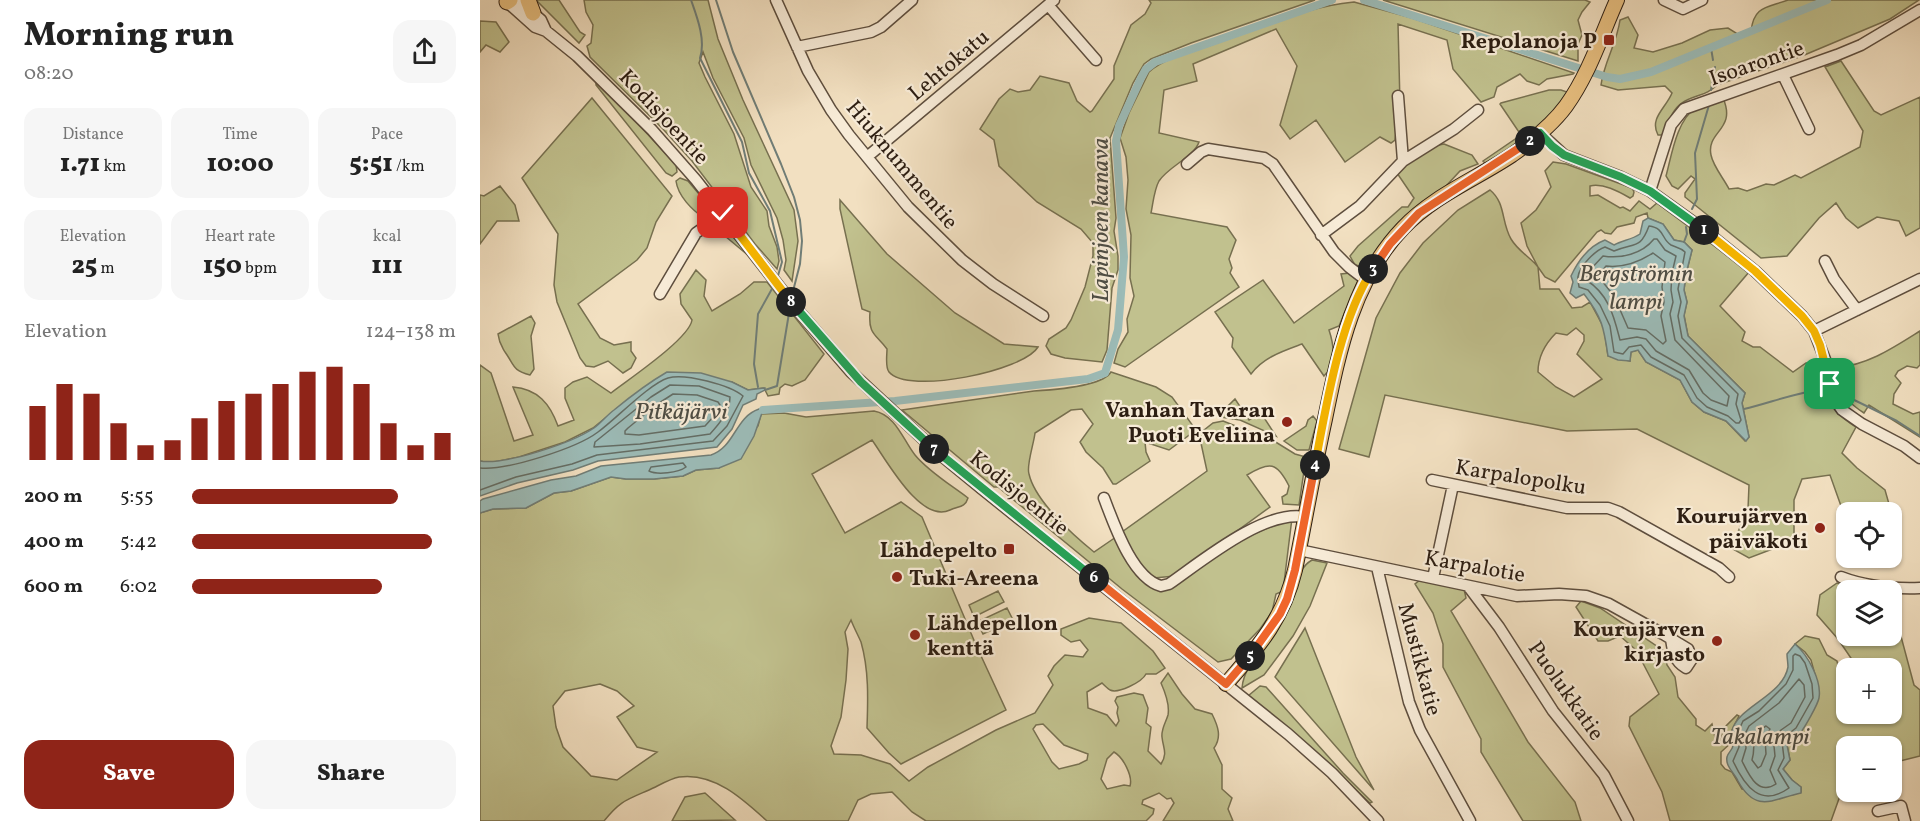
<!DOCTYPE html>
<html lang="en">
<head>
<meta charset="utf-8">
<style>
  body { margin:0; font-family:Vollkorn,serif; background:#f6f6f6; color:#222; height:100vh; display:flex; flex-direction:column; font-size:22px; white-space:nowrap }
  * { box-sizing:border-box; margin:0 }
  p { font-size:20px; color:#767676 }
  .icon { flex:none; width:33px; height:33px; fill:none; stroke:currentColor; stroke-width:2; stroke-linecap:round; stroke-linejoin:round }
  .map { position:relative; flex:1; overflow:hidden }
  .panel { display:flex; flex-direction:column; background:#fff; width:480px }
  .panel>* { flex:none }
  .buttons { position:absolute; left:1356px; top:502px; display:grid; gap:12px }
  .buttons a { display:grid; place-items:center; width:66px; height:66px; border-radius:12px; background:#fff; box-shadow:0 2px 4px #0004; font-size:30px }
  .pin { position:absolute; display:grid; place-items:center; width:51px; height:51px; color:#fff; margin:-26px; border-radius:12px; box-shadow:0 3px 9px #0006 }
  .km { position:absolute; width:30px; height:30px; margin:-15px; border-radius:50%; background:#222; color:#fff; font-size:16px; line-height:30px; text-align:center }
  .round { display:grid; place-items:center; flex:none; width:63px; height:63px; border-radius:18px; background:#f6f6f6 }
  .overview { display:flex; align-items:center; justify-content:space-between; height:102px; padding:0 24px }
  h1 { font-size:33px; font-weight:800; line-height:45px }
  .metrics { display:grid; grid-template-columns:repeat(3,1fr); gap:9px; height:102px; padding:6px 24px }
  .metrics div { display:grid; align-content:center; border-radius:15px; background:#f6f6f6; text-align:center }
  .metrics b { font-size:26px; font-weight:800 }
  .metrics small { font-size:16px; font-weight:400 }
  .metrics p { font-size:16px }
  .chart { height:168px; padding:12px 24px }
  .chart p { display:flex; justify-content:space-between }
  .chart svg { width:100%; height:108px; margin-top:6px; stroke:#8f2418; stroke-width:6 }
  .cta { display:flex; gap:12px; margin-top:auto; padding:12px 24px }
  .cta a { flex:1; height:69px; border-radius:18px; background:#8f2418; color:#fff; font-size:24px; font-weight:800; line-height:69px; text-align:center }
  .cta a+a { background:#f6f6f6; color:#222 }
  ul { padding:0 24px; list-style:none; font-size:20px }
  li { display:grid; grid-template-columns:96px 72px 1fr; align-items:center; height:45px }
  li i { height:15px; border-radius:8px; background:#8f2418 }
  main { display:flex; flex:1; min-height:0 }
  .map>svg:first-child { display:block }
  .green { fill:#c1c18e; stroke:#777050; stroke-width:1.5; fill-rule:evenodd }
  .water { fill:#9cbcb8; stroke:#707d76; stroke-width:1.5 }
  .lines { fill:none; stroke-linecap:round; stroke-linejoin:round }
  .shore { stroke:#646d65; stroke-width:1.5 }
  .stream { stroke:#707d76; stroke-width:2 }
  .canal { stroke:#9cbcb8; stroke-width:8 }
  .minor-casing { stroke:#5e4e3e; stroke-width:13 }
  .major-casing { stroke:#2d1e12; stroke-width:16 }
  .highway-casing { stroke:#2d1e12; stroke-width:17 }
  .minor { stroke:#f7ebd7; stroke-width:10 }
  .major { stroke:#e9c080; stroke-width:14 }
  .highway { stroke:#e9c080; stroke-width:15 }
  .split-1-casing { stroke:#fff; stroke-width:12 }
  .split-2-casing { stroke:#fff; stroke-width:12 }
  .split-3-casing { stroke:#fff; stroke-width:12 }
  .split-4-casing { stroke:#fff; stroke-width:12 }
  .split-5-casing { stroke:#fff; stroke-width:12 }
  .split-6-casing { stroke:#fff; stroke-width:12 }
  .split-7-casing { stroke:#fff; stroke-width:12 }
  .split-8-casing { stroke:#fff; stroke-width:12 }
  .split-9-casing { stroke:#fff; stroke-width:12 }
  .split-1 { stroke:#f5b400; stroke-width:8 }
  .split-2 { stroke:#22a559; stroke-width:8 }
  .split-3 { stroke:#f0652b; stroke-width:8 }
  .split-4 { stroke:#f5b400; stroke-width:8 }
  .split-5 { stroke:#f0652b; stroke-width:8 }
  .split-6 { stroke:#f0652b; stroke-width:8 }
  .split-7 { stroke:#22a559; stroke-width:8 }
  .split-8 { stroke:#22a559; stroke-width:8 }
  .split-9 { stroke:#f5b400; stroke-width:8 }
  .poi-dot { fill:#8f2418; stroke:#f7ebd7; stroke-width:2 }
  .labels { text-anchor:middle; stroke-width:4.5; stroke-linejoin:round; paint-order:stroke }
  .poi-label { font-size:22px; font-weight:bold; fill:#2d1e12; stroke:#f7ebd7; text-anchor:end }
  .street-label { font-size:22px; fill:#2d1e12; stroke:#f7ebd7 }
  .water-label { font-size:24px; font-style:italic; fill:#4e4d44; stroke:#f7ebd7 }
</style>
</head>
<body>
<main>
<section class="panel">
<div class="overview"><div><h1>Morning run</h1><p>08:20</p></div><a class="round"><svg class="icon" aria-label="share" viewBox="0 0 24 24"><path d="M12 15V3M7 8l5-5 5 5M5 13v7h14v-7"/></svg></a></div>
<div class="metrics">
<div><p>Distance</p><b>1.71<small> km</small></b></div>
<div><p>Time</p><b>10:00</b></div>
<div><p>Pace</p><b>5:51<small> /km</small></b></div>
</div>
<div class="metrics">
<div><p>Elevation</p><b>25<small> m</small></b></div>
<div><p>Heart rate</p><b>150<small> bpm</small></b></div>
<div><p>kcal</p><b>111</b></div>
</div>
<div class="chart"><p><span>Elevation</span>124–138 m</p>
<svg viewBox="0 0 160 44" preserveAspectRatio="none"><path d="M5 44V22M15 44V13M25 44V17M35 44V29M45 44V38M55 44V36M65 44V27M75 44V20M85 44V17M95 44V13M105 44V8M115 44V6M125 44V13M135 44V29M145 44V38M155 44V33"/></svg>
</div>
<ul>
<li><b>200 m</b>5:55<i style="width:78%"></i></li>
<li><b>400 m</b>5:42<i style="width:91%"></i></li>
<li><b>600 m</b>6:02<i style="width:72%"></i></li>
</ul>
<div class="cta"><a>Save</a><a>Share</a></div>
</section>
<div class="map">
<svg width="1440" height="821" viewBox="0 0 1440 821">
  <rect width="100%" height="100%" fill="#f2e0c1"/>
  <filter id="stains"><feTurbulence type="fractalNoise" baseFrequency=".00333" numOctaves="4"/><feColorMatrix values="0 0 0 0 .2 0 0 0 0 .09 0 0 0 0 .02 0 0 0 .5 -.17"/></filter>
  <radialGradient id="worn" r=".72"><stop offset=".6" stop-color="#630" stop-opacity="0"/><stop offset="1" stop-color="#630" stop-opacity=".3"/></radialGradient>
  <!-- green -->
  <path class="green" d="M56 0H79L100 32 105 35 99 43Z
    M104 0H228L238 39 263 100 314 210 318 241 312 281 304 270 306 260 303 240 297 218 271 165 264 138 233 78 223 52 219 63 225 77 254 134 271 187 287 211 289 226 297 247 299 261 297 269 275 244 212 161 183 129 110 57 107 46 111 43 113 25 106 12Z
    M669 0H835L711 43 671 59 664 64 653 83 630 138 636 218 634 231 638 256V270L632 288 627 350 622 362 585 358 571 354 566 346 569 339 586 328 591 320 605 287 613 256V243L601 229 557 202 519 166 514 140 500 129 519 99 530 89 538 92 550 90 560 76 589 83 597 101 610 112 612 111 634 79V66L651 25 665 14 671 3Z
    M903 0H1105L1110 2 1102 12 1098 20 1102 35 1098 44V61Z
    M1308 0H1439L1410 19 1322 56 1237 85C1227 95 1219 94 1207 100 1192 107 1189 122 1182 135H1178C1169 118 1186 108 1192 93L1185 86 1138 90 1121 85C1124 62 1137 43 1140 20L1148 17 1158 35 1154 48 1173 52 1202 43 1230 30 1248 28 1259 35 1271 31C1274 6 1286 8 1308 0Z
    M874 2 932 18 1094 73 1093 74 1067 79 1059 85 1047 81 1040 74 1017 87 1014 97 1001 102 973 69 967 40 918 24 920 104 915 140 911 143 900 137 865 162 836 120 810 139 800 125 817 66 796 29 713 64 717 81 684 90 679 133 719 142C714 157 689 166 679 181 674 190 673 204 671 213L747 227 756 240 749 259 752 268 750 273 759 287 645 367 634 363 638 349 648 332 647 319 654 296 650 278 651 235 646 209 648 180 646 157 640 138 649 113 669 72C684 58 717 50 737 43 781 28 827 6 874 2Z
    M0 21 16 22 29 42 20 52 6 45 0 52Z
    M1361 61 1394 111 1401 115 1440 97V228L1426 236 1419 221 1397 217 1378 228 1366 218 1356 203 1339 218 1307 256 1281 258 1205 197V193L1215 179 1211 176 1198 189 1192 186 1186 176C1192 154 1196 122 1216 107 1223 102 1235 101 1243 98 1257 130 1226 131 1231 155 1233 166 1244 179 1249 189L1258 188 1267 191 1286 184 1294 185 1315 175 1321 178 1380 147 1383 131 1345 67Z
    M116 83 150 115 196 165 197 172 192 176 186 173 116 85Z
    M1069 90H1081L1090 93C1062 127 1043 141 1006 164L1003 161 1041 135 1020 104 1021 103Z
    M112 98 192 196 176 222 167 248 157 260 98 304 120 338 134 345 151 342V351L156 358 151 368 143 373 128 361 114 367 106 366 100 358 77 302 74 285 78 234 42 178Z
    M964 144 992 155 998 164 980 171 966 186 942 204 907 238 884 267 875 265 870 256 878 246 922 207H928L934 198 917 173C930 158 945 147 964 144Z
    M1073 162 1086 164 1152 188 1154 192 1153 196 1150 198C1138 191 1123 183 1110 186V196L1118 195 1140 208 1143 207 1150 211 1159 201 1170 209 1177 203 1269 272 1240 306 1265 332 1262 341 1273 347H1280L1313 372 1326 363 1336 362C1344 372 1343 382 1347 394 1352 410 1362 418 1376 427L1362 453 1377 468 1405 490 1411 511 1366 513V520L1350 475 1322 479 1314 500V536L1303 545 1269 558 1251 548 1268 509 1269 485 1157 429 1087 431 905 395 889 457 859 449 896 318 920 273 943 243 978 210 1010 190C1026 203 1021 222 1031 239 1038 251 1050 257 1058 267L1047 246 1041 223 1056 210 1071 187 1065 171ZM1167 213 1168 218 1183 224 1194 240 1204 242 1212 250 1206 274 1204 290 1207 302 1204 315 1208 336 1265 393 1262 403 1269 437 1265 441 1246 421 1224 412 1212 402 1200 380 1166 362 1158 350 1151 352 1150 361 1128 356 1124 328 1110 302 1102 307 1092 308 1079 289H1060L1058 267 1065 277 1075 282 1117 232 1121 230 1125 233 1131 234 1137 227 1154 223 1156 217ZM1096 328 1104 335V341L1097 354 1122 379 1094 397 1076 387 1058 372C1058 357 1066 343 1076 333L1087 335Z
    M200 178 208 181 230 207V214L224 218C212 210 198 196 196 181Z
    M20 186 35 205 39 221H17L0 244V195L4 196Z
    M360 200 407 254 475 313 524 344 558 347C544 371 428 395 409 372 405 367 407 356 407 349 396 334 388 335 390 312L382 309 360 209Z
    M240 220 269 256 233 226Z
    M216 270 226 280 224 296 232 311 260 294 274 282H287L344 354 325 380 312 386 305 384 300 388 299 394 288 396 284 388 268 390 252 382 145 402 113 428 85 442 39 457 9 463 0 461V365L11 373 34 441 53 435 33 387C58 389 70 404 78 426L94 420 85 398V388L93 382 107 377 131 393C149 379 209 339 212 320L201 304 200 294Z
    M870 273 878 281 859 326 849 330C854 345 856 364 844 376L822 344C803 351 784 357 771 374L752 347 753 338 735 312 783 280 814 323 864 286 861 274Z
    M51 316 55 323 51 336 54 369 50 375C32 370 35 366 25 352 21 345 19 343 18 334Z
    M1440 331V365L1437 368 1427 366 1418 371 1415 376 1421 383 1414 394 1413 404 1433 414 1440 412V437L1389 405 1384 413C1358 396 1367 393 1355 368 1388 365 1413 348 1440 331Z
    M631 372 676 387 692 397 716 430 689 450 665 442 666 452 670 461 636 484H633L623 468 606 452 600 442 613 424 602 409 591 410 555 433C554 443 546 466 549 474 555 501 593 535 614 552L636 537 653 569 690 589 759 540 812 518 803 591 796 594 792 612 780 629 751 659 738 662 642 589 518 487H514L422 410 554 391C571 390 622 387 631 372Z
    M755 399 769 420 781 413 796 436 760 420 741 417 740 414Z
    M394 411C416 415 423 440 435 455 449 472 471 485 488 498 485 508 478 506 470 510 441 524 407 461 392 440L332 474 365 533 421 502 442 517 496 645 526 710 421 764 409 753 387 728C388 699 389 670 381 642 378 635 374 628 371 620L365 632 368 649 366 680 361 717 351 746 354 754 381 755 410 764 429 781 448 767 516 730 555 713 573 685 568 676 574 666 585 655 603 657 608 650 600 640 591 642 581 635V629L609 618 641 623 673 651 685 668 676 674H666C662 682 638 694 630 690 627 688 624 685 622 683L607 692 608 708 627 715 636 726 639 721 637 713 638 707 635 701 637 697 654 693 663 695 668 708 666 723 671 727 668 751 681 764C688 753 683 748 682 737 681 729 686 722 688 715 690 704 685 692 681 683L688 673 702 694 715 709 732 714C738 726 742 737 734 748L742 765V789L752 798 748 809 753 821H683L694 803 691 798 687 799 679 793 663 800 662 804 674 809 673 814 666 821H446L432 812 412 792 391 794 378 800 368 821H287C263 799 234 772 199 777 189 779 178 786 169 790 146 800 140 801 124 821H0V513L13 509 46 508 74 493 91 491 131 477 146 479H174L203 476 216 470 239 468 278 426 281 414 304 413 326 417ZM120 684 137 691 154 706 137 717 157 747 177 752 137 780 111 776 83 747 76 727 73 706 85 691ZM563 724 584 745 608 754 607 760 599 764 579 769 572 762 553 729 556 725ZM634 752C643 757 653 776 650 786L644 785 627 789 621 779 627 759Z
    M833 416 837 421 829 450H817L804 441 826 426 828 420Z
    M743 421 794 441 815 454 826 457 819 505 803 504 802 497 807 494 809 486C797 462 790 461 767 475L790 507 695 576 674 578 661 566 642 532 727 471 719 434 733 423Z
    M832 560 847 563 830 606 813 636 784 675 762 688C764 662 790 643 802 621 806 613 811 604 814 596 820 581 817 569 832 560Z
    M940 580 984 589 986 598 971 611 1048 742 1095 802 1101 821H1043L1001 752V739L963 667V644L953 613 935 584Z
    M1357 583 1382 591H1366V636H1412V595H1417L1421 617 1419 629 1434 685 1440 690V756L1412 763V747H1366V779L1351 821H1190L1182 792 1149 726 1150 717 1179 694 1156 650 1140 636 1128 641H1118L1096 607 1101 601 1120 608 1184 651 1187 665 1195 677 1198 697 1216 719V725L1225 731 1232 724 1236 742 1241 738 1243 729 1257 715 1259 716 1252 730V742L1241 752V764L1245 769 1252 772 1262 789 1312 795 1321 792V787L1312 780 1303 769 1310 760 1307 745 1311 739 1321 733 1337 682 1331 660 1325 652 1315 644 1325 636 1339 639 1347 655 1357 661 1366 701V714H1375L1377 717C1389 717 1399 714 1412 714V669H1389L1377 667 1358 639 1337 615 1340 595Z
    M518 591 524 602 494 617 489 605Z
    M527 608 533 620 503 634 497 622Z
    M825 628 876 757 894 790 795 677Z
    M780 686 786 687 863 773 892 802 890 803 816 735 768 696Z
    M225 793 255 820 192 821 205 797Z"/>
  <!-- water -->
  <path class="water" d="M1168 218 1183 224 1194 240 1204 242 1212 250 1206 274 1204 290 1207 302 1204 316 1208 336 1265 393 1262 403 1269 437 1266 441 1246 421 1224 412 1212 402 1200 380 1166 362 1158 350 1151 352 1150 361 1138 360 1128 356C1124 328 1122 317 1104 294L1096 298 1090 293 1093 282 1091 276C1098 261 1109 246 1125 240L1134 245C1143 240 1151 240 1160 234L1163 221Z
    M187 372 221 373 252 382 268 390 285 388V390L277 394 276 399 263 405 252 429 237 447 118 461 93 470 37 483 0 496V461C26 465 92 443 114 428 121 423 127 415 134 410 151 396 168 383 187 372Z
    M279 409 283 410 274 436 261 459 239 468 216 470 203 476 174 479H146L131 477 91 491 74 493 46 508 13 509 0 513V501L3 499 71 480 96 476 121 466 231 455C255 447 255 417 279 409Z
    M1315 644C1328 655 1342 681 1339 698 1338 704 1325 727 1321 732 1317 737 1311 739 1307 745L1310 760 1303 769 1312 780 1321 787V793C1293 799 1276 814 1258 781 1255 774 1245 766 1247 757 1248 752 1253 750 1253 745 1253 740 1251 736 1252 731 1257 707 1303 696 1308 667 1308 663 1307 658 1307 654Z"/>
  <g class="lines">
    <!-- shore -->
    <path class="shore" d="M1169 226C1185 228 1181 239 1191 245 1197 248 1200 247 1205 252L1198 289 1201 302 1198 316 1202 338 1258 394 1256 404 1261 420 1259 423H1256L1248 416 1227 407 1217 398 1204 375 1171 357 1161 345 1149 347 1143 354 1134 352 1130 326 1120 305 1108 290 1099 287C1099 284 1097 280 1098 277 1099 266 1116 250 1125 247L1134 251C1155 242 1160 250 1169 226Z
      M1174 239H1177L1185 250 1196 256 1192 273 1191 290 1193 302 1190 314 1195 340 1249 396 1247 406 1231 400 1223 393 1209 370 1176 351 1166 339 1157 337 1140 340C1134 317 1129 294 1106 280L1109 271 1123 256C1141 259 1162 254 1174 239Z
      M1173 253 1185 262 1182 287 1184 302 1181 316 1186 341 1183 344 1166 330 1148 328 1134 296 1118 276 1126 266C1143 268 1159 262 1173 253Z
      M190 385 219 386 250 397C250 411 240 423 230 434L160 444 114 447 115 442 171 397Z
      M193 394 217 395 238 402 240 405 234 416 225 426 159 435 145 434V431L148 428 176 405Z
      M203 463 206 467C198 473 177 475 169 471L171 467Z
      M0 468C26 471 97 448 118 432 136 419 169 384 188 378 205 373 250 385 263 396L247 426 233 441 117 455 92 464 36 477 0 490
      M1315 654 1320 656 1325 663 1332 684 1333 698 1316 728 1307 735 1302 742 1304 758 1298 770 1309 788C1281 808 1265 787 1253 761L1259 747 1258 732 1263 721 1279 711 1306 684 1313 670V656Z
      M1319 679 1324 685 1325 697 1311 723 1301 730 1295 739 1294 746 1295 756 1290 770 1296 784C1278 796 1269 775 1262 761L1266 748 1265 734 1269 726 1299 703Z
      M1286 726 1290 729 1285 739 1286 754 1281 766 1278 768 1272 760C1277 743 1268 736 1286 726Z"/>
    <!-- stream -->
    <path class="stream" d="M211 0C217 17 226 40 220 58L262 142 269 173 290 211 302 262 297 279
      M236 0 253 52 301 164 314 197 320 220 322 241 320 264 312 295
      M1231 48 1233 60
      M1231 90 1235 67
      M1212 209 1217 199 1215 153 1229 105
      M1204 242 1207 234 1206 227
      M278 387 274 364 278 314 293 287
      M285 390 297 386 310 307
      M1362 394 1417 421 1440 436
      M1264 409C1291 403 1318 391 1346 390"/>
    <!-- canal -->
    <path class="canal" d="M884 0 1127 77 1140 79 1171 72 1347 0
      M283 410 415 401 608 379 625 373 638 330 644 257 636 141 639 126 661 78 666 69 675 62 852 0"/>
    <defs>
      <path id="minor" d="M38 0 61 20 66 31
        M296 0 328 71 351 110 369 135 428 207 482 260 513 284 563 316
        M1184 0 1203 9 1222 0
        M27 2 55 27 66 31 97 56 172 130 216 180 316 308 371 372 457 452 502 489 808 734 852 773 898 821
        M568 5 616 60
        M317 47 391 32 401 27 432 0
        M1303 75 1329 129
        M918 96 923 161
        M1060 133 1084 155 1141 177 1170 191 1223 229 1275 271 1322 316 1334 331 1346 362 1353 397 1362 410 1382 424 1424 446 1440 458
        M387 157 574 0
        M707 164 721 152 728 149 784 158 793 164 854 252 869 267 886 280
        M1170 191 1191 125 1204 109 1357 55 1381 45 1440 10
        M841 235 880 206 923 161 974 129 998 110
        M1345 261 1354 279 1377 310
        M180 294 216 233 243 214
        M1334 331 1440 279
        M952 480 1087 508H1128L1139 512 1239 568 1249 577
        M624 498C634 524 652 578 681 586L689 584C722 561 785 509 825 517
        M819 550 1037 596 1079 594 1106 596 1129 604 1183 634 1208 649 1212 659 1206 668C1194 661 1193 652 1191 639
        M897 567 929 702 940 730 990 821
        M1361 577C1387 587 1412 589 1440 588
        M953 578 973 485
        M988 586 1019 627 1073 711 1124 775 1148 821
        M1398 811 1421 806 1425 821"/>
      <path id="major" d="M746 684C778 647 803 620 815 570 825 520 834 469 845 419 859 351 873 280 923 228 953 196 996 179 1032 155 1052 141 1072 125 1086 106 1109 74 1121 36 1137 0"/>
      <path id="highway" d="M48 0 53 13
        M27 2 30 0"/>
    </defs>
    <!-- minor casing -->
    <use href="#minor" class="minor-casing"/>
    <!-- major casing -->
    <use href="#major" class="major-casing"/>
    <!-- highway casing -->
    <use href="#highway" class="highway-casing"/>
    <!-- minor -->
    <use href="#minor" class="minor"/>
    <!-- major -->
    <use href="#major" class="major"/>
    <!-- highway -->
    <use href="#highway" class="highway"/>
  </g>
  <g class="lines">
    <defs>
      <path id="split-1" d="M1224 230 1275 271 1322 316 1334 331 1340 345 1350 384"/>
      <path id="split-2" d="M1050 141 1060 133 1072 146 1084 155 1141 177 1170 191 1224 230"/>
      <path id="split-3" d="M893 269 910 244 939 213 1050 141"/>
      <path id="split-4" d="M835 465C846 407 860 318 893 269"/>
      <path id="split-5" d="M770 656 800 614 807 599 815 570 835 465"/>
      <path id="split-6" d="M614 578 746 684 770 656"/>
      <path id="split-7" d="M454 449 614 578"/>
      <path id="split-8" d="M311 302 381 382 454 449"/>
      <path id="split-9" d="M243 213 311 302"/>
    </defs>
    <!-- split-1 casing -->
    <use href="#split-1" class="split-1-casing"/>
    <!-- split-2 casing -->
    <use href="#split-2" class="split-2-casing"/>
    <!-- split-3 casing -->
    <use href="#split-3" class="split-3-casing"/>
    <!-- split-4 casing -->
    <use href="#split-4" class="split-4-casing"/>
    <!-- split-5 casing -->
    <use href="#split-5" class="split-5-casing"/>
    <!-- split-6 casing -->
    <use href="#split-6" class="split-6-casing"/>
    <!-- split-7 casing -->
    <use href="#split-7" class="split-7-casing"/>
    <!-- split-8 casing -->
    <use href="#split-8" class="split-8-casing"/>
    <!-- split-9 casing -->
    <use href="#split-9" class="split-9-casing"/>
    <!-- split-1 -->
    <use href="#split-1" class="split-1"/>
    <!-- split-2 -->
    <use href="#split-2" class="split-2"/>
    <!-- split-3 -->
    <use href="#split-3" class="split-3"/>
    <!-- split-4 -->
    <use href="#split-4" class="split-4"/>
    <!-- split-5 -->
    <use href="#split-5" class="split-5"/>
    <!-- split-6 -->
    <use href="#split-6" class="split-6"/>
    <!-- split-7 -->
    <use href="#split-7" class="split-7"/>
    <!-- split-8 -->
    <use href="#split-8" class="split-8"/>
    <!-- split-9 -->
    <use href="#split-9" class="split-9"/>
  </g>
  <!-- markers -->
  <g class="poi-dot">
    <rect x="1123" y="34" width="12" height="12" rx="3"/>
    <circle cx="807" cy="422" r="6"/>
    <circle cx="1340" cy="528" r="6"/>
    <rect x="523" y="543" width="12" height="12" rx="3"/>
    <circle cx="417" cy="577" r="6"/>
    <circle cx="435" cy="635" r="6"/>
    <circle cx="1237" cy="641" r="6"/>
  </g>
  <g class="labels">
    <!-- poi labels -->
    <g class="poi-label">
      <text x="1117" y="48">Repolanoja P</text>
      <text x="795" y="417">Vanhan Tavaran<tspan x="795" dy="25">Puoti Eveliina</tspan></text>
      <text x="1328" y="523">Kourujärven<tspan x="1328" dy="25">päiväkoti</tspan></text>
      <text x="517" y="557">Lähdepelto</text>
      <text x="429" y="585" text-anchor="start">Tuki-Areena</text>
      <text x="447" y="630" text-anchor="start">Lähdepellon<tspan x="447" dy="25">kenttä</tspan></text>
      <text x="1225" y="636">Kourujärven<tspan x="1225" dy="25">kirjasto</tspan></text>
    </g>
    <!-- street labels -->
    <g class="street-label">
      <text transform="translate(1276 62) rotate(-19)" y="8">Isoarontie</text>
      <text transform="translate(468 64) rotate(-40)" y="8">Lehtokatu</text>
      <text transform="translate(185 116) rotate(47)" y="8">Kodisjoentie</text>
      <text transform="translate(423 164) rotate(50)" y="8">Hiuknummentie</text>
      <text transform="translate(1041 476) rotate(9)" y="8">Karpalopolku</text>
      <text transform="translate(540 492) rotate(39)" y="8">Kodisjoentie</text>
      <text transform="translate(995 565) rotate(10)" y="8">Karpalotie</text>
      <text transform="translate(941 659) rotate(75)" y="8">Mustikkatie</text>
      <text transform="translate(1087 690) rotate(55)" y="8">Puolukkatie</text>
    </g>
    <!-- water labels -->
    <g class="water-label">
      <text transform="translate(620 220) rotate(-90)" y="8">Lapinjoen kanava</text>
      <text x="1156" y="281">Bergströmin<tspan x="1156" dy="28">lampi</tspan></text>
      <text x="201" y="419">Pitkäjärvi</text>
      <text x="1280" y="744">Takalampi</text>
    </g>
  </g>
  <rect width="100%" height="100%" filter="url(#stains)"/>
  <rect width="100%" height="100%" fill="url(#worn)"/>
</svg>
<div class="buttons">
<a><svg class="icon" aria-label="locate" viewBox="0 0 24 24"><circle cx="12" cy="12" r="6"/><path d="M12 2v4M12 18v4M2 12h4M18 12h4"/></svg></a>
<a><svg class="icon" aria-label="layers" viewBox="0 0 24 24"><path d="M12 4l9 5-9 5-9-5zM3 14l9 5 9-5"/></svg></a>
<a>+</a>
<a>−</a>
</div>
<div class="pin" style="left:1350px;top:384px;background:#1e9e55"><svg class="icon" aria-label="arrive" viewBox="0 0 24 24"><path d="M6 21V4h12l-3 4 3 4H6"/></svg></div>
<div class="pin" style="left:243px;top:213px;background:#d93025"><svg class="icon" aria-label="check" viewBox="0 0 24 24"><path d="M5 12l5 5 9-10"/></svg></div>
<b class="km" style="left:1224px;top:230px">1</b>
<b class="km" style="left:1050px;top:141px">2</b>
<b class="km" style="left:893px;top:269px">3</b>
<b class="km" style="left:835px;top:465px">4</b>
<b class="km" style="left:770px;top:656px">5</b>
<b class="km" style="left:614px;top:578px">6</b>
<b class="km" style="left:454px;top:449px">7</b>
<b class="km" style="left:311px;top:302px">8</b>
</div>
</main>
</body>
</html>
